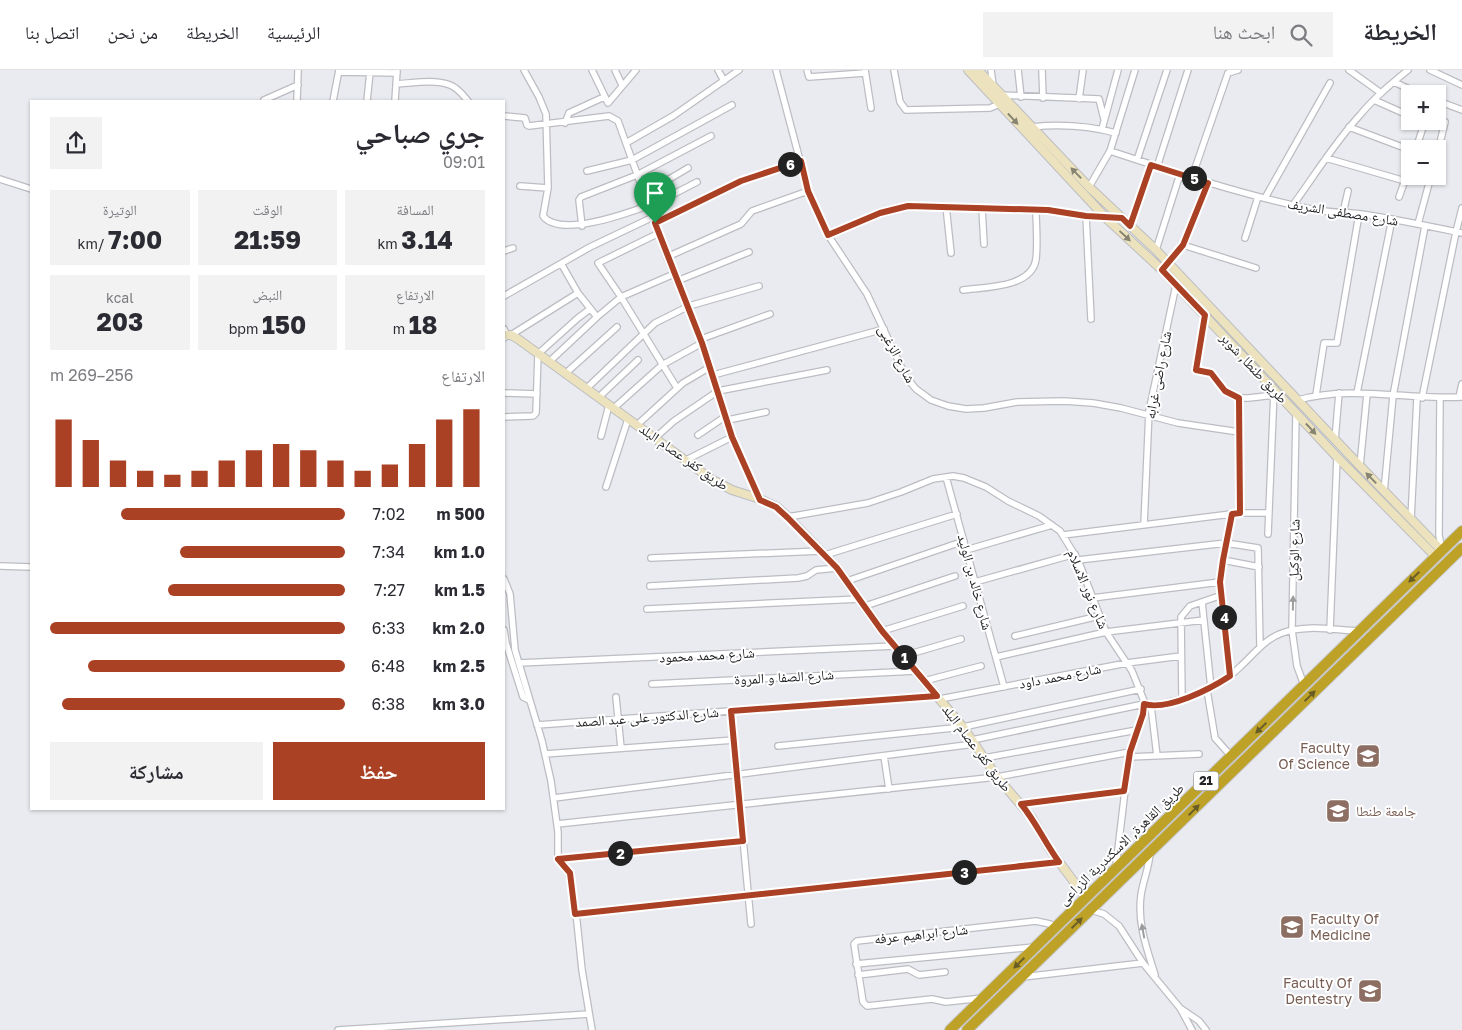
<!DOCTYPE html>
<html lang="ar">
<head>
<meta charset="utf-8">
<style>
  body { margin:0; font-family:"Golos Text","Noto Naskh Arabic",sans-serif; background:#f2f2f3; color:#2b2b33; direction:rtl; height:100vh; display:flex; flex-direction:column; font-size:19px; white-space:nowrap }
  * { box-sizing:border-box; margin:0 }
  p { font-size:16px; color:#7c7c81 }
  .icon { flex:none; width:28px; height:28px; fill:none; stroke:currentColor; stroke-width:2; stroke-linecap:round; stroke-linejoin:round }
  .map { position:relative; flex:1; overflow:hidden; direction:ltr }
  .side { position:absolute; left:30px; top:30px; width:475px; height:710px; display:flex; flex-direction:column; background:#fff; border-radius:0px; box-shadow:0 1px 4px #0004; direction:rtl }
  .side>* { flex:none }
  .buttons { position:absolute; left:1401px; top:15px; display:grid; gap:10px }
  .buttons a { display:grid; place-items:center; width:45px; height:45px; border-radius:0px; background:#fff; box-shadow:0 1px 4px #0004; font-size:25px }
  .pin { position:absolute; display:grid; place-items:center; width:42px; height:42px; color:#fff; margin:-51px -21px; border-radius:50% 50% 50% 0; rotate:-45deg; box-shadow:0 0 5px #0007 }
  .pin .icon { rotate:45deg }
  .km { position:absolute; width:25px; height:25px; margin:-12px; border-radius:50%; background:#222; color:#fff; font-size:14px; line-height:25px; text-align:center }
  .round { display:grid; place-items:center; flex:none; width:52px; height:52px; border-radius:0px; background:#f2f2f3 }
  .headline { display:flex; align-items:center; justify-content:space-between; height:85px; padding:0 20px }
  h1 { font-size:28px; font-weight:700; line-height:38px }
  .figures { display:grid; grid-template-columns:repeat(3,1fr); gap:8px; height:85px; padding:5px 20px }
  .figures div { display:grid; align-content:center; border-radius:0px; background:#f2f2f3; text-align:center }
  .figures b { font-size:25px; font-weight:700 }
  .figures small { font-size:14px; font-weight:400 }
  .figures p { font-size:14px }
  .chart { height:140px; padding:10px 20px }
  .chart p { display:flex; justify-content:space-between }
  .chart svg { width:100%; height:90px; margin-top:5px; stroke:#aa4125; stroke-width:6 }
  .action { display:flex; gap:10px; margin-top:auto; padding:10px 20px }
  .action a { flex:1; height:58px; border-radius:0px; background:#aa4125; color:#fff; font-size:20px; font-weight:700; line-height:58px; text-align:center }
  .action a+a { background:#f2f2f3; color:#2b2b33 }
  ul { padding:0 20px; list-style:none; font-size:16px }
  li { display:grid; grid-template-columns:80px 60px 1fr; align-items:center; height:38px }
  li i { height:12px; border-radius:6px; background:#aa4125 }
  header { display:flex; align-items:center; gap:30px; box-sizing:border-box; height:70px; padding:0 25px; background:#fff; border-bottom:1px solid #e1e1e2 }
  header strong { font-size:24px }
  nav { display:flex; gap:28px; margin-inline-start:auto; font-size:18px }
  .search { width:350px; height:45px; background:#f2f2f3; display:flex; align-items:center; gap:12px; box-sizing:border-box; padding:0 18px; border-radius:0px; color:#7c7c81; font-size:19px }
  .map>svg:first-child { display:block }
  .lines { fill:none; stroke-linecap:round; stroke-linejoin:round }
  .street-casing { stroke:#bcbdc2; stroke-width:8 }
  .secondary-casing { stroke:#bcbdc2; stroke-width:10 }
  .highway-casing { stroke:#c6c6c7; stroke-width:12 }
  .street { stroke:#fff; stroke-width:5.5 }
  .secondary { stroke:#ece3be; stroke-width:8 }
  .highway { stroke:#bea228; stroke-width:10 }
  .oneway { fill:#888472 }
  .oneway2 { fill:#695d27 }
  .oneway3 { fill:#9c9c9d }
  .route-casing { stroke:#fff; stroke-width:10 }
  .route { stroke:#aa4125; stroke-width:6 }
  .labels { text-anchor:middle; stroke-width:4; stroke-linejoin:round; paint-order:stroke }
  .shield { fill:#fff; stroke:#656667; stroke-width:1 }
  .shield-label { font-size:12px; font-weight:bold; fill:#232426 }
  .street-label { font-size:14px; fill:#232426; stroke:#fff }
  .education-label { font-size:14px; fill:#785e54; stroke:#fff; text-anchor:end }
</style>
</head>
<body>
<header>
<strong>الخريطة</strong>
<div class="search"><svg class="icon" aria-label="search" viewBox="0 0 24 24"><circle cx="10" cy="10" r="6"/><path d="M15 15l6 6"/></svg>ابحث هنا</div>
<nav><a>الرئيسية</a><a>الخريطة</a><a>من نحن</a><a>اتصل بنا</a></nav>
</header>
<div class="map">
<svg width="1462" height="960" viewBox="0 0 1462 960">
  <rect width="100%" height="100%" fill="#eaebf0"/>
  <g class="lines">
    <defs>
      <path id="street" d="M524 0 539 27 546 44 548 118 543 146C560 168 625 144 647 136 664 130 681 120 697 112
        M592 0 608 33 636 0
        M615 0 622 15
        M718 0 724 11
        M776 0 808 121 828 165 867 224 906 307 916 319 931 330 948 336 966 339 984 338 1017 332 1064 331 1093 333 1121 338 1178 353 1239 362
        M807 0 809 7 865 3
        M865 0 871 38
        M894 0 900 32 906 40 990 38 1002 33
        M991 0 993 15
        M1018 0 1021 27
        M1042 0 1043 28
        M1349 0 1381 23
        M1430 0 1462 15
        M339 2 397 3
        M1394 12 1420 24
        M397 14C413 13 435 9 450 15 458 18 463 25 468 31
        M1001 25 1099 29 1104 49
        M1079 29 1083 0
        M264 30 298 15
        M1374 30 1410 46
        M297 31 298 0
        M333 31 339 0
        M367 31 370 2
        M395 31 397 0
        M1438 31 1462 40
        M504 46 525 48 527 55 529 56 609 46 618 51 667 187 702 273 732 367 760 429
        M565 53 569 43 604 27
        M1032 57C1060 54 1089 56 1116 63
        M1349 57 1410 80
        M1102 59 1118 0
        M626 73 673 46 739 0
        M1416 79 1424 54 1421 51
        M1110 81C1177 103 1243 125 1311 139 1328 143 1344 142 1361 144 1395 149 1428 156 1462 163
        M1438 81 1445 52
        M1326 88 1405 111
        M1137 90 1167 0
        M1157 97 1188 0
        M587 101 632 90 732 35
        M1192 107 1228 3 1238 0
        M0 109 31 119
        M520 116 548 118
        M1089 117 1110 81 1135 0
        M644 124 688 98
        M1399 127 1410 96
        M1265 128 1330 13
        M1293 135C1315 105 1335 72 1360 45 1374 28 1391 14 1408 0
        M946 136 951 183
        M982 138 984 174
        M1343 143 1348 121
        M1086 146 1091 249
        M655 153 741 111 801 91
        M1418 154 1431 106
        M582 156 579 130 581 127 637 105 711 66
        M1130 156 1151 95
        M659 163 598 193 621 227 677 318
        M828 165 880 143 908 136 1047 140 1086 146 1123 148
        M1245 168 1258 127
        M1183 175 1256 198
        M1156 180 1180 104
        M504 181 513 178
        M667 187 741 154 752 141 808 121
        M562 195 578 223 597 247
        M1162 200 1183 175 1208 113
        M677 211 749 182
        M963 220C985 217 1032 218 1036 189 1038 173 1036 155 1036 139
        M504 226 590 177 653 147
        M1205 245 1196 300 1211 303C1217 308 1220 317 1226 322 1238 333 1260 326 1274 325
        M504 259 507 265 504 268
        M511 265 578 223
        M701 269 770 244
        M549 292 597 247 621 227 674 204
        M566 303 617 257
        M713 305 884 259
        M587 318 655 253 689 236 759 216
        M504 323 537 324
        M1357 323 1392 149
        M1316 325 1324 273H1337L1359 144
        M599 327 638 290
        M1459 327 1462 314
        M1239 328V443
        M1422 328 1456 162 1462 138
        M1440 328 1439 465 1442 481
        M1298 330C1352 315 1407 330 1462 327
        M614 338 662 295 702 273
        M1296 344 1292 560 1297 596 1304 615
        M504 347 533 346 536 343 538 284 578 248 590 239
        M728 350 766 342
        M637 355 683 313 710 297
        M698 365 726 346
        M601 366 609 335
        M655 368 674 351 718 321 827 300
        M1335 370 1339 323
        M686 390 732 367
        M1360 396 1367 324
        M946 407 1004 617
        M606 417 628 349
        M1384 422 1393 326 1425 156
        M788 447 868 433 901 422 933 409 953 406 964 408 986 417 1008 431 1039 446 1060 461 1078 490 1106 562 1132 601 1144 631 1143 644 1129 687 1116 796
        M1411 449 1417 328
        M1144 455 1149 341 1176 215
        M1268 464 1274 321
        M1063 465 1239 443H1268
        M966 480 1052 455
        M825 485 957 444
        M651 488 821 481
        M1078 490 1226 473 1258 478 1260 577
        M1223 490 1259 497
        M0 496 31 497
        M504 509 510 524 515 580 542 671 551 711 558 762V789L569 803 577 852 582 900 592 960
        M847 511 964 471
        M975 512 1075 484
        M650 516 798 508 807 506 816 500 837 498
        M1092 528 1220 512
        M1202 532 1211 618
        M865 536 955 506
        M647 539 860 529
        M504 560 506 573 523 627 529 630
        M1330 560 1337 387
        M882 561 963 536
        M1015 566 1099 546
        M903 586 961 569
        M996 587 1106 562 1204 550
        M519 593 895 576
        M1230 606 1220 512 1223 490 1232 444
        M924 611 981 596
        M652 614 916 601
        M1207 620 1215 668 1231 686
        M616 627 621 678
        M940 629 1127 593 1181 586
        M1182 630 1181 547 1190 536 1222 525
        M1151 636 1157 686
        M731 641 751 854
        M537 655 937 626
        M972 670 1144 634C1154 637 1164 633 1174 631 1199 626 1223 614 1241 596 1254 584 1265 569 1282 563 1305 554 1335 560 1358 561
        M778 676 963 657 1141 619
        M545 684 734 670
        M884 686 889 719
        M1129 687 1199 684
        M984 688 1137 660
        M554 728 974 674
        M1021 734 1124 721
        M557 754 997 707 1130 682
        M1150 783C1149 798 1143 811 1141 825 1137 853 1147 879 1155 905
        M558 789 743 771
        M1091 840 1104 844 1119 856 1143 893 1180 938 1199 951 1206 960
        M575 844 1059 792
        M856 894 1034 877
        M858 905 908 899 919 905 945 902
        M1023 907 1143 893
        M983 928 946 932 932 929 867 936 863 932 854 874 857 871 1036 851 1050 854 1055 858
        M1180 938 1192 960
        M338 960 589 944"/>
      <path id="secondary" d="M968 0 1106 148 1162 200 1337 387 1436 487
        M978 0 1089 117 1156 180 1360 396 1442 481
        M507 265H511L518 269 711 409 732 420 760 429 777 437 788 447 837 498 882 561 963 657 997 707 1032 748 1051 781 1086 828"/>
      <path id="highway" d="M950 960 1462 461
        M967 960 1462 478"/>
    </defs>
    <!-- street casing -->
    <use href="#street" class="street-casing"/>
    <!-- secondary casing -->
    <use href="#secondary" class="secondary-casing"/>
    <!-- highway casing -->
    <use href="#highway" class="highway-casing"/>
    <!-- street -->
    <use href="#street" class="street"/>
    <!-- secondary -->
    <use href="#secondary" class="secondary"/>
    <!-- highway -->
    <use href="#highway" class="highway"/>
  </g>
  <!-- one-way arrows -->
  <defs><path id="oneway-solid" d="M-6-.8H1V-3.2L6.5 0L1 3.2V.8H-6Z" transform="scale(1.25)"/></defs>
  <g class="oneway">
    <use href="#oneway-solid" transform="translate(1013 49) rotate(47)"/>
    <use href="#oneway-solid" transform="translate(1076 103) rotate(-134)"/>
    <use href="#oneway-solid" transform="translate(1125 166) rotate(43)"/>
    <use href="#oneway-solid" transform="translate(1311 359) rotate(47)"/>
    <use href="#oneway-solid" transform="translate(1371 408) rotate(-134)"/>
  </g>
  <g class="oneway2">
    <use href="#oneway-solid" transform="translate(1414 507) rotate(136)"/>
    <use href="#oneway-solid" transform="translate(1310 626) rotate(-44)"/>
    <use href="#oneway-solid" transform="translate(1261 658) rotate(136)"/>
    <use href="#oneway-solid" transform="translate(1194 740) rotate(-45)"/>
    <use href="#oneway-solid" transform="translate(1077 853) rotate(-44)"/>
    <use href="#oneway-solid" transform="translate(1019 893) rotate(136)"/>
  </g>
  <g class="oneway3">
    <use href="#oneway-solid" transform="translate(1293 533) rotate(-89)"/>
    <use href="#oneway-solid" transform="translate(1143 861) rotate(-100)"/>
  </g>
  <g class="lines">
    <defs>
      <path id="route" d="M801 91 808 121 828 165 880 143 908 136 1048 140 1086 146 1122 148 1130 156 1151 95 1208 113 1183 175 1162 200 1205 245 1196 300 1211 303 1225 321 1239 328 1240 443 1232 444 1223 490 1220 512 1230 606C1210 619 1168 641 1144 634L1143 644 1130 682 1124 721 1021 734C1036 752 1045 773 1059 792L575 844 570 803 558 789 743 771 731 641 937 626 882 561 837 498 788 448 776 437 760 430 732 367 702 273 655 153 741 111Z"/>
    </defs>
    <!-- route casing -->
    <use href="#route" class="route-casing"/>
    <!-- route -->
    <use href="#route" class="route"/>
  </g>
  <!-- icons -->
  <defs>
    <symbol id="university-square" viewBox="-11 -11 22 22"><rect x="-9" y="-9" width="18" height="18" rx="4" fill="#8d6e63" stroke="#fff"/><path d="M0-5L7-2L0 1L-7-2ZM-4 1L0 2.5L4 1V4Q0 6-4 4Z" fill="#fff"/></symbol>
  </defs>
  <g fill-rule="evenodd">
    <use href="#university-square" x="1354" y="672" width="28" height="28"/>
    <use href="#university-square" x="1324" y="727" width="28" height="28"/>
    <use href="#university-square" x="1278" y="843" width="28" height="28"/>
    <use href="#university-square" x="1356" y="907" width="28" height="28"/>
  </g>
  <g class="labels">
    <!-- shield labels -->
    <rect class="shield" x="1193.5" y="701.5" width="25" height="19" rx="4"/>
    <g class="shield-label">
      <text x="1206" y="715">21</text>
    </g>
    <!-- street labels -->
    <g class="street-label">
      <text transform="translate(1343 142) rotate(9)" y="5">شارع مصطفى الشريف</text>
      <text transform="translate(897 284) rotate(62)" y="5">شارع الزغبى</text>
      <text transform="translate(1254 298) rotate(47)" y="5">طريق طنطا, شوبر</text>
      <text transform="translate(1158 305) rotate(-79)" y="5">شارع راضى غرابه</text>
      <text transform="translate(684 387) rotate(35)" y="5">طريق كفر عصام البلد</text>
      <text transform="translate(1294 480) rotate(-89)" y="5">شارع الوكيل</text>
      <text transform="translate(975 512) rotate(75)" y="5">شارع خالد بن الوليد</text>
      <text transform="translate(1088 519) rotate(67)" y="5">شارع نور الاسلام</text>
      <text transform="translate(707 585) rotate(-3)" y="5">شارع محمد محمود</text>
      <text transform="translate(1060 606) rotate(-11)" y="5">شارع محمد داود</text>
      <text transform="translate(784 607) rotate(-3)" y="5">شارع الصفا و المروة</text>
      <text transform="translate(647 647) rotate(-4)" y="5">شارع الدكتور على عبد الصمد</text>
      <text transform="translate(977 678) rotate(53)" y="5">طريق كفر عصام البلد</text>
      <text transform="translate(1121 774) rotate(-44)" y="5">طريق القاهرة, الاسكندرية الزراعى</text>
      <text transform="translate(921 864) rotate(-6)" y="5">شارع ابراهيم عرفه</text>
    </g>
    <!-- education labels -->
    <g class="education-label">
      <text x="1350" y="683">Faculty<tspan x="1350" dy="16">Of Science</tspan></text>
      <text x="1356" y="746" text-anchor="start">جامعة طنطا</text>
      <text x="1310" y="854" text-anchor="start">Faculty Of<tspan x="1310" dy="16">Medicine</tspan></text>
      <text x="1352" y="918">Faculty Of<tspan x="1352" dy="16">Dentestry</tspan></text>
    </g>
  </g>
</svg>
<div class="buttons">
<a>+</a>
<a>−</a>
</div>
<div class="pin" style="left:655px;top:153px;background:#1e9e55"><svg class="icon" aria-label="arrive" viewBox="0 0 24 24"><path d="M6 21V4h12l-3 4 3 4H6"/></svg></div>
<b class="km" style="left:904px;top:587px">1</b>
<b class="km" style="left:620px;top:783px">2</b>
<b class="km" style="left:964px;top:802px">3</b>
<b class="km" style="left:1224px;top:547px">4</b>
<b class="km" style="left:1194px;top:108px">5</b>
<b class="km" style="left:790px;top:94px">6</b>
<section class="side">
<div class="headline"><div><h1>جري صباحي</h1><p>09:01</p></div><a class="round"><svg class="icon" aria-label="share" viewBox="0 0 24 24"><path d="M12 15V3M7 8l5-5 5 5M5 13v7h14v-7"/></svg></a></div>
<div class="figures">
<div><p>المسافة</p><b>3.14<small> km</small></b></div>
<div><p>الوقت</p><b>21:59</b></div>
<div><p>الوتيرة</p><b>7:00<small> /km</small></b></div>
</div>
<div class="figures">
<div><p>الارتفاع</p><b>18<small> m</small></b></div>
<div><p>النبض</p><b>150<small> bpm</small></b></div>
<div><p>kcal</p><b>203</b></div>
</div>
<div class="chart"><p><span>الارتفاع</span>256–269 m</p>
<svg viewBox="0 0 160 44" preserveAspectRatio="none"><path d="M5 44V11M15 44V21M25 44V31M35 44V36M45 44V38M55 44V36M65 44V31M75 44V26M85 44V23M95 44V26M105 44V31M115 44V36M125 44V33M135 44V23M145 44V11M155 44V6"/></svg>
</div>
<ul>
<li><b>500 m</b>7:02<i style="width:76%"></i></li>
<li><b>1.0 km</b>7:34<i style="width:56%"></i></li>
<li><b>1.5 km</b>7:27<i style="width:60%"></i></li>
<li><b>2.0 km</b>6:33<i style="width:100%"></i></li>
<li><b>2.5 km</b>6:48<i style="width:87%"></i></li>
<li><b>3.0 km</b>6:38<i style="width:96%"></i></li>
</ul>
<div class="action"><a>حفظ</a><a>مشاركة</a></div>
</section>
</div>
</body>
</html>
